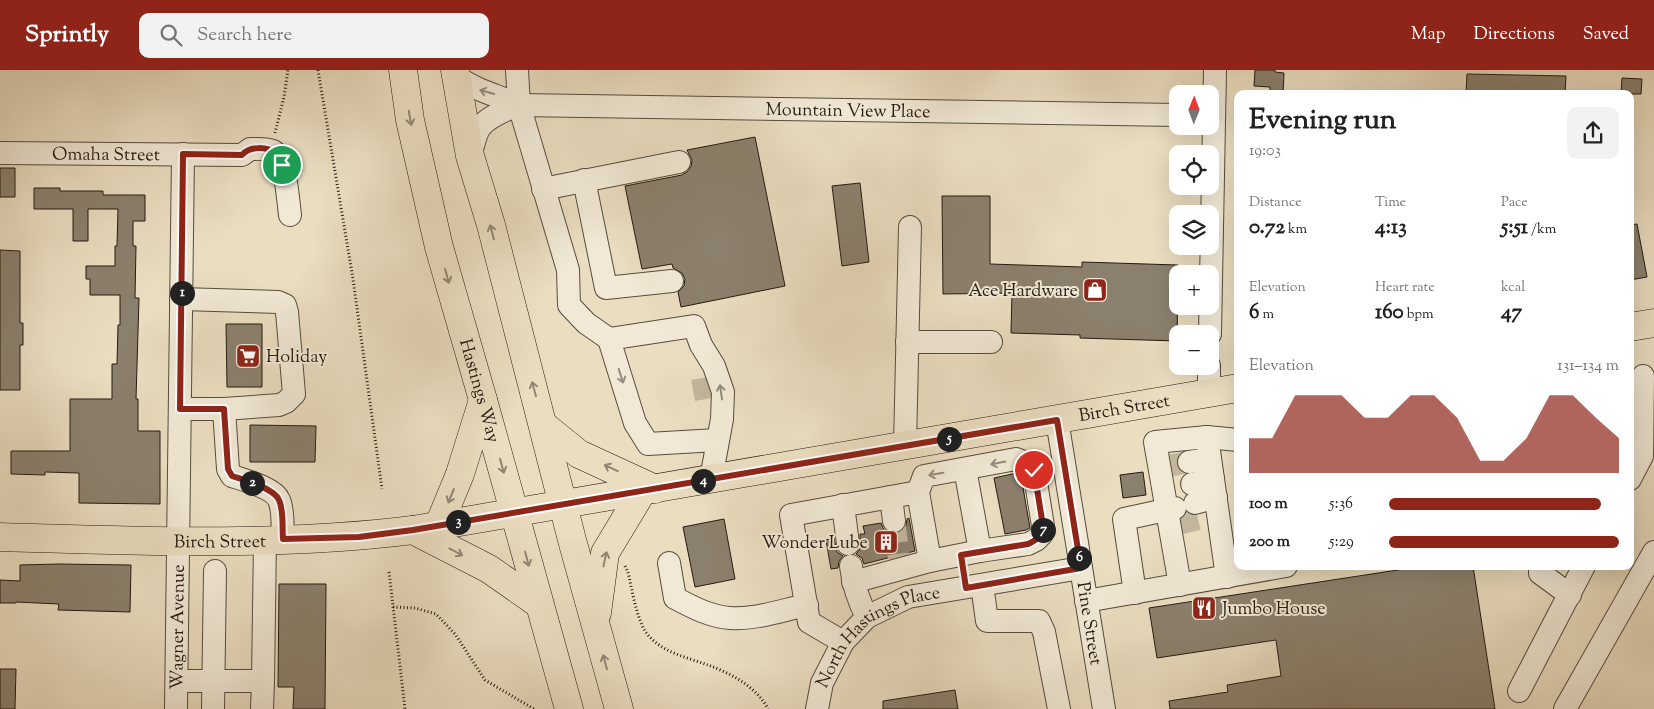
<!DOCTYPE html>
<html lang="en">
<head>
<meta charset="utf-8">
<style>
  body { margin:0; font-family:"Sorts Mill Goudy",serif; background:#f2f2f2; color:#222; height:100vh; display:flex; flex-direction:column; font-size:19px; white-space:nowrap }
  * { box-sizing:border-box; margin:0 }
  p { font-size:16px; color:#767676 }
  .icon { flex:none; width:28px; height:28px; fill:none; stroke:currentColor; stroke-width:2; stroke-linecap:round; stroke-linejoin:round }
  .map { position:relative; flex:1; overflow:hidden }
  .panel { position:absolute; left:1234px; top:20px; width:400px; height:480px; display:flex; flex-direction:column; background:#fff; border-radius:10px; box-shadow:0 5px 20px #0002 }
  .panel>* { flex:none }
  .needle { width:32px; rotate:1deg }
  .tools { position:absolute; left:1169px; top:15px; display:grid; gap:10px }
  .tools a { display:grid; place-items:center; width:50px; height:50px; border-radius:10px; background:#fff; box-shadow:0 5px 20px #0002; font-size:25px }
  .pin { position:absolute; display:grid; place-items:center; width:42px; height:42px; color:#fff; margin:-21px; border:2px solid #fff; border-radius:50%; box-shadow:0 1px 5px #0007 }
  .km { position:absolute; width:25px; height:25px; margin:-12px; border-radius:50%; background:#222; color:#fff; font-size:14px; line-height:25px; text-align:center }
  .round { display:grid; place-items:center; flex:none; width:52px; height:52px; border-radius:10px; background:#f2f2f2 }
  .summary { display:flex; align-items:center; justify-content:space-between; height:85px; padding:0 15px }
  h1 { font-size:28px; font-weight:800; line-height:38px }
  .stats { display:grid; grid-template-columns:repeat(3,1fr); gap:8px; height:85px; padding:5px 15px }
  .stats div { display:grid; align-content:center }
  .stats b { font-size:21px; font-weight:800 }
  .stats small { font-size:14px; font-weight:400 }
  .stats p { font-size:14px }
  .chart { height:140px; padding:10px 15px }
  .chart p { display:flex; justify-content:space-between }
  .chart svg { width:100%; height:90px; margin-top:5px; fill:#8f2418; opacity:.7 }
  ul { padding:0 15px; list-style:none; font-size:16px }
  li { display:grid; grid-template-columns:80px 60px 1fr; align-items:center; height:38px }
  li i { height:12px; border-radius:6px; background:#8f2418 }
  header { display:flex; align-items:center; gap:30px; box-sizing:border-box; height:70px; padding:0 25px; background:#8f2418; color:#fff }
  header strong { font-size:24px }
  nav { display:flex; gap:28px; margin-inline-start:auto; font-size:18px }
  .search { width:350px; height:45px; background:#f2f2f2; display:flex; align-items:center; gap:12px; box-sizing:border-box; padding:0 18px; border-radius:10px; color:#767676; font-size:19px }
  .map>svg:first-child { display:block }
  .building { fill:#8b806d; stroke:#241b13 }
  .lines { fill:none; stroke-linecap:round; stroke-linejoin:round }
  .minor-tunnel { stroke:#c2b69d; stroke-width:22; stroke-dasharray:22 11; stroke-linecap:butt }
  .minor-casing { stroke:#564c3e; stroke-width:24 }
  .major-casing { stroke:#241b13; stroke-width:29 }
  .path { stroke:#241b13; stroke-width:3; stroke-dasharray:1 2.5; stroke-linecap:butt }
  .minor { stroke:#f1e9d6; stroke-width:22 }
  .major { stroke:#eaddc0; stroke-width:28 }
  .oneway { stroke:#958c7e }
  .oneway2 { stroke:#918672 }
  .route-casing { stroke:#fff; stroke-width:10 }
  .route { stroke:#8f2418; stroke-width:6 }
  .labels { text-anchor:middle; stroke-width:4; stroke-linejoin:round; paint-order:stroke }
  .street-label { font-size:18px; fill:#241b13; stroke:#f1e9d6 }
  .poi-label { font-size:18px; fill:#241b13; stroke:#f1e9d6; text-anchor:end }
</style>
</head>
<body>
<header>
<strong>Sprintly</strong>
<div class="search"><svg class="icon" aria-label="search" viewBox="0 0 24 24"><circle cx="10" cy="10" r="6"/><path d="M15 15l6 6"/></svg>Search here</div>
<nav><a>Map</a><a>Directions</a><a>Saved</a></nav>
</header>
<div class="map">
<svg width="1654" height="639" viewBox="0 0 1654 639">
  <rect width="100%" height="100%" fill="#eaddc0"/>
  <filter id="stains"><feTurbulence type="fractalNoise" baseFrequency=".004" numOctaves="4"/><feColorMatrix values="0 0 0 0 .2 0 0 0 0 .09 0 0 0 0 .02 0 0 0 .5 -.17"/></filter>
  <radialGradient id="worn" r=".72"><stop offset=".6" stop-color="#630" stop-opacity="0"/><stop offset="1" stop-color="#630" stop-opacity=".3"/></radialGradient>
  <!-- building -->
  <path class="building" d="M1255 0H1275V2L1284 3 1283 24H1270V17L1254 16Z
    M1467 4 1566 6 1565 24H1466Z
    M1622 8 1642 9 1641 24H1621Z
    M755 67 785 216 681 237 678 222 684 216 685 209 682 203 673 198 672 194 642 199 625 116 682 105 687 102 691 97 692 90 687 80Z
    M0 98H15V127H0Z
    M860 113 869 192 842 196 832 116Z
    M34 118H60V121H103V125H145V151H133V176H136L135 228H139L136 329H138V361H160V434L79 433V403L45 402V405L11 404V381H70V329H112V294H117L118 255H120V225H90V209H86V196H115V176H117L118 139H88V171H73V139H34Z
    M942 126H990V194L1082 197V192L1178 195 1177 271 1080 268V265L1011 263 1012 223 943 224Z
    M1637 154 1647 207 1630 210V155Z
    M0 180 20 181V253H23V275H20V320H0Z
    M226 254H262V317H227Z
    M250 355 316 356 315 392H250Z
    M1143 402 1146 425 1123 428 1120 405Z
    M1017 403 1021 406 1030 458 1026 460 1005 464 994 408Z
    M909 448 915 481 864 494 862 488 856 484 860 479V464H865L863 456 881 453 883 458 888 463 896 464 902 461 906 456 907 449Z
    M724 449 735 509 695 517 683 457Z
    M834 468 837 482 843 486 839 491 838 498 831 499 826 470Z
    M59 494 131 495 130 542 58 540 59 534 16 532V533H0V510L20 511V495Z
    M1424 496H1473L1495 639H1170L1169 631 1228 622 1227 615 1281 606 1276 570 1157 588 1149 538Z
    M279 514H326L325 639H293L294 617H278Z
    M0 599H16L15 639H0Z
    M955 620 958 639H883V631Z"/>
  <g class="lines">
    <!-- minor-tunnel -->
    <path class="minor-tunnel" d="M702 308 706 329
      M1168 396 1189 392
      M894 451 899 488
      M1178 454 1198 449"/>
    <defs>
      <g id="minor">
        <path d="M517 0 519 35 568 200 569 235 586 253 609 269"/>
        <path d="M456 6C476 21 497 25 519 35"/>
        <path id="s1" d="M0 83 242 85 250 79C257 79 266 78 273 81 286 89 288 130 290 145"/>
        <path id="s2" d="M470 86C473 78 475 63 481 56 490 46 507 39 519 35L1178 45"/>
        <path d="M584 110 606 218 672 211"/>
        <path d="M543 119 679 92"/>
        <path d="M181 229 278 232 285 235 287 242 294 324 286 332 279 335 224 339"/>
        <path d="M1210 264 1215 0"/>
        <path d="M907 272H991"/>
        <path d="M1209 323V296"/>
        <path d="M180 339H224L228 399 232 406C244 410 274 418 279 430 284 441 282 458 283 469"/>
        <path id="s3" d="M1057 350 1104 639"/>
        <path d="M1207 367 1227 507"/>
        <path d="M905 376 910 157"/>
        <path d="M1189 392 1210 389"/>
        <path d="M965 399 980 481"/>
        <path d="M711 409 722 349 723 322 714 296 701 275 694 256 609 269 635 353 648 374 717 370"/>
        <path d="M1630 409 1642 386 1643 306"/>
        <path d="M1192 414 1213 409"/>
        <path d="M891 427 894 451"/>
        <path d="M1195 433 1216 427"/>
        <path d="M843 435 848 474"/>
        <path d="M669 493 675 528C692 537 711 547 730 548 755 550 782 540 807 535"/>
        <path d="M851 496C853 515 858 530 867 547"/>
        <path d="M1540 496V503L1570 525"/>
        <path d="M853 512 930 491"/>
        <path d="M982 515 987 551H1039L1044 562 1059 639"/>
        <path d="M1180 515 1155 372 1207 367 1238 370"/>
        <path d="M1135 523 1124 449 1175 438"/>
        <path d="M1086 531 1286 496"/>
        <path d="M843 572 809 552 791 445 918 422 930 491 980 481 1028 474 1036 470 1042 464 1043 456 1034 400 1026 393 1016 389 924 406 918 422"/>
        <path d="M177 611H263L265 470"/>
        <path d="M1519 621 1584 496"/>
        <path id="s4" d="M176 639 183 84"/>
        <path d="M213 639 215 501"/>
        <path d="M262 639 263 611"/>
        <path id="s5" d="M817 639 822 613 843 572 867 547 908 527 1081 498"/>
        <path d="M1565 639 1654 482"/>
      </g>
      <g id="major">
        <path id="s6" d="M403 0 410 50 439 177 483 330 569 639"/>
        <path d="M455 0 470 86 491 155 572 470 619 639"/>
        <path d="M1630 257 1654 253"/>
        <path d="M543 355 579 384 655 419"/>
        <path d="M439 455 460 404 483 330"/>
        <path d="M413 460 489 499 539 534"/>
        <path id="s7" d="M0 467C138 471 276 477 413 460L1238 318"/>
        <path d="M597 543 605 483 643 420"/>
      </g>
    </defs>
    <!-- minor casing -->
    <use href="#minor" class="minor-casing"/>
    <!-- major casing -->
    <use href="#major" class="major-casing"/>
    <!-- path -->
    <path class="path" d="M318 0 353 209 382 419
      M275 63 284 27 288 0
      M625 496 628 502C632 519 636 546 645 561 659 582 686 587 708 595 730 603 757 617 768 639
      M389 502 405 639
      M393 537 415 538 436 544 455 564 485 610 534 639"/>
    <!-- minor -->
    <use href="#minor" class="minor"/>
    <!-- major -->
    <use href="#major" class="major"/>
  </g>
  <!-- one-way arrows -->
  <defs><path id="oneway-shaft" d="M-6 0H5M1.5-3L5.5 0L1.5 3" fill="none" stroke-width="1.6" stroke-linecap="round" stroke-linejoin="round" transform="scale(1.25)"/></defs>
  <g class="oneway">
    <use href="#oneway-shaft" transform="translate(487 22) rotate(-164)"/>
    <use href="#oneway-shaft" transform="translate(621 306) rotate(72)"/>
    <use href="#oneway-shaft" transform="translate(721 322) rotate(-98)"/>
    <use href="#oneway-shaft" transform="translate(998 393) rotate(169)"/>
    <use href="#oneway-shaft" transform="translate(936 404) rotate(170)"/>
  </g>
  <g class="oneway2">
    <use href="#oneway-shaft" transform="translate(410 48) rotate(80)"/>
    <use href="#oneway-shaft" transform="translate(492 162) rotate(-105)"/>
    <use href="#oneway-shaft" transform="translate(447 206) rotate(74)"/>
    <use href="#oneway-shaft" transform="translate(534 319) rotate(-105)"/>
    <use href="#oneway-shaft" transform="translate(502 396) rotate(75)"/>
    <use href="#oneway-shaft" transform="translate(611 398) rotate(-155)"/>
    <use href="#oneway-shaft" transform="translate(451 426) rotate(112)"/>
    <use href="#oneway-shaft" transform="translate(456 482) rotate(28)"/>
    <use href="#oneway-shaft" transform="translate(527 489) rotate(75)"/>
    <use href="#oneway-shaft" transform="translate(605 489) rotate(-78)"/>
    <use href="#oneway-shaft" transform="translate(605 592) rotate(-105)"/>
  </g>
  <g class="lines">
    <defs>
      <path id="route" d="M282 95C281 91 279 87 276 84 268 76 249 76 242 85L183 84 180 339H224L228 399 232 406C244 410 274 418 279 430 284 441 282 458 283 469L359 467 413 460 1057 350 1081 498 966 518 961 485 1028 474C1037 470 1042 466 1043 456L1034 400"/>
    </defs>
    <!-- route casing -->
    <use href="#route" class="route-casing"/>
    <!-- route -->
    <use href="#route" class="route"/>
  </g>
  <!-- icons -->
  <defs>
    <symbol id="shop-square" viewBox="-11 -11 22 22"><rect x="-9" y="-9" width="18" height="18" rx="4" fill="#8f2418" stroke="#f1e9d6"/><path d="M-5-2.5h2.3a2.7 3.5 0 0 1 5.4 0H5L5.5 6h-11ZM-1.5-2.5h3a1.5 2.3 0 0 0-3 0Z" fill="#fff"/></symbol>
    <symbol id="supermarket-square" viewBox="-11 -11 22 22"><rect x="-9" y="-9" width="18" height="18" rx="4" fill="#8f2418" stroke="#f1e9d6"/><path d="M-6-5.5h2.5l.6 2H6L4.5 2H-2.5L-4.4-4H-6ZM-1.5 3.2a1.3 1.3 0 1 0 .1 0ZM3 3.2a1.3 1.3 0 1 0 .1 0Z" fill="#fff"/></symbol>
    <symbol id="building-square" viewBox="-11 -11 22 22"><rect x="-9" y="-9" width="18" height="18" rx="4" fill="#8f2418" stroke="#f1e9d6"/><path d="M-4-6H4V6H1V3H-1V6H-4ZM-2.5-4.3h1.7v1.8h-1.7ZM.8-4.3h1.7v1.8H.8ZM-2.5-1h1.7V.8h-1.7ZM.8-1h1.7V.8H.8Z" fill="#fff"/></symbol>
    <symbol id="restaurant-square" viewBox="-11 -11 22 22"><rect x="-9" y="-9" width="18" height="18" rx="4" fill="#8f2418" stroke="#f1e9d6"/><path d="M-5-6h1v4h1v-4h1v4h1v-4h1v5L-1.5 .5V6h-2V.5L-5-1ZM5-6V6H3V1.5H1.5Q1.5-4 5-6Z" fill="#fff"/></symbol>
  </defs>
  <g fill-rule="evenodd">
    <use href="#shop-square" x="1081" y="206" width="28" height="28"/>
    <use href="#supermarket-square" x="234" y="272" width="28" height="28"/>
    <use href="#building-square" x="872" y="458" width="28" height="28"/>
    <use href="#restaurant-square" x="1190" y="524" width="28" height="28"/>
  </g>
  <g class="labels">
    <!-- street labels -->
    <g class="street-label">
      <text dy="6" stroke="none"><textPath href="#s2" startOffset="405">Mountain View Place</textPath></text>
      <text dy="6" stroke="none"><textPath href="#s1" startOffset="106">Omaha Street</textPath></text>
      <text dy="6" stroke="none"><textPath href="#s6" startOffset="330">Hastings Way</textPath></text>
      <text dy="6" stroke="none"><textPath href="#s7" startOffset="1135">Birch Street</textPath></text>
      <text dy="6" stroke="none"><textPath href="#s7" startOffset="220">Birch Street</textPath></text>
      <text dy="6" stroke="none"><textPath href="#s3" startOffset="206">Pine Street</textPath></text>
      <text dy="6" stroke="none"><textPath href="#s4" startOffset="82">Wagner Avenue</textPath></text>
      <text dy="6" stroke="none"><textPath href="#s5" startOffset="104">North Hastings Place</textPath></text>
    </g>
    <!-- poi labels -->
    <g class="poi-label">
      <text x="1078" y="226">Ace Hardware</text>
      <text x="266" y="292" text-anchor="start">Holiday</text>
      <text x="868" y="478">Wonder Lube</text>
      <text x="1222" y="544" text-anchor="start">Jumbo House</text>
    </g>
  </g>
  <rect width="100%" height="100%" filter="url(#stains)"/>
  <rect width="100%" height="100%" fill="url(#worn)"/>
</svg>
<div class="tools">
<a><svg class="needle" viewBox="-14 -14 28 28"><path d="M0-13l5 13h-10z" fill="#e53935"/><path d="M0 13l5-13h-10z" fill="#767676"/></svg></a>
<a><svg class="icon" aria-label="locate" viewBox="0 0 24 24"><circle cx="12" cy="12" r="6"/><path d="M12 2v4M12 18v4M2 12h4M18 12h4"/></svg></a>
<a><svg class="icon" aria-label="layers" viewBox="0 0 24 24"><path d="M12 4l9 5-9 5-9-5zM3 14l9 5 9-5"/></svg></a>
<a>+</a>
<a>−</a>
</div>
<div class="pin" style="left:282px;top:95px;background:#1e9e55"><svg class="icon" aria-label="arrive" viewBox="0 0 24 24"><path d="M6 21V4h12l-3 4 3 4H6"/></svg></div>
<div class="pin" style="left:1034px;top:400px;background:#d93025"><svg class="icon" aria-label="check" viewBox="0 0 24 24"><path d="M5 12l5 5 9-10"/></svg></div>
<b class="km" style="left:182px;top:223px">1</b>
<b class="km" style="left:252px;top:413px">2</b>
<b class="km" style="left:458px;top:452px">3</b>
<b class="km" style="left:703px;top:411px">4</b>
<b class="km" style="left:949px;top:369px">5</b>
<b class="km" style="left:1079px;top:488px">6</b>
<b class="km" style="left:1043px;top:460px">7</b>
<section class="panel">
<div class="summary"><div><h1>Evening run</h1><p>19:03</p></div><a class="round"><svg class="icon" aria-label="share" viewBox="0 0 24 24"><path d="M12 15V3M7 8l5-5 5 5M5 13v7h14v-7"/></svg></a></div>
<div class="stats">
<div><p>Distance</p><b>0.72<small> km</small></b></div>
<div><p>Time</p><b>4:13</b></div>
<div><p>Pace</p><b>5:51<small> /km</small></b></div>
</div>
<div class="stats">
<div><p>Elevation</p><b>6<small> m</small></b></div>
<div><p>Heart rate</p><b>160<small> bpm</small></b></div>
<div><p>kcal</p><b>47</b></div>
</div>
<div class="chart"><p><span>Elevation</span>131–134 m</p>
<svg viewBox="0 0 160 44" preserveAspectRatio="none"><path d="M0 44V27L10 27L20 6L30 6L40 6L50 17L60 17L70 6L80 6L90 17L100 38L110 38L120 27L130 6L140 6L150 17L160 27V44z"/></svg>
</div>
<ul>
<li><b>100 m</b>5:36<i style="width:92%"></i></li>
<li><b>200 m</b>5:29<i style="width:100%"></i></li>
</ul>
</section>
</div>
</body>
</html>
